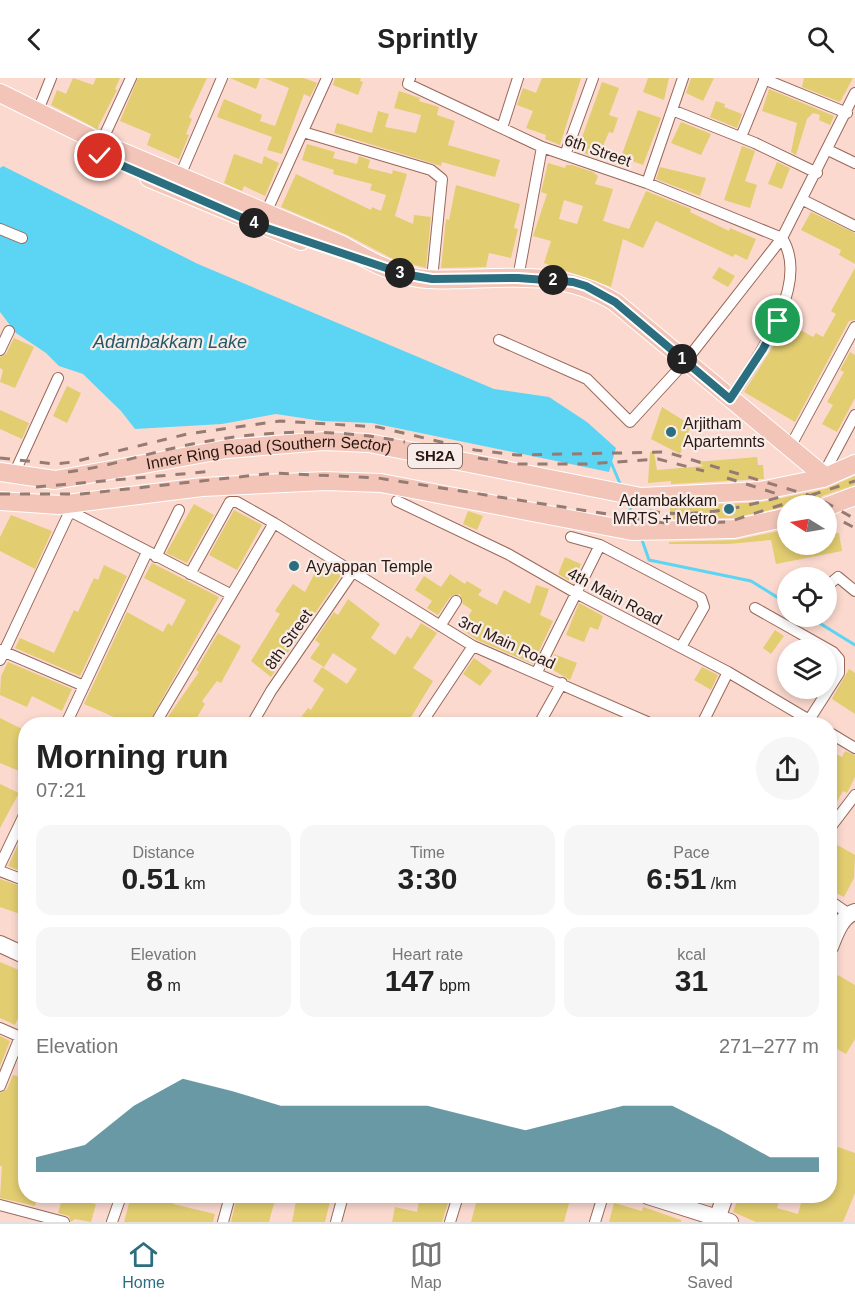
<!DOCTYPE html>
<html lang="en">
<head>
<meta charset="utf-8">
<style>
  body { margin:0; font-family:Helvetica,sans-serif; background:#f6f6f6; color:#222; height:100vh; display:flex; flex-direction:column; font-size:22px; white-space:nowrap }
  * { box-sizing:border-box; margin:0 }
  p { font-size:20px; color:#767676 }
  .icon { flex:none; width:33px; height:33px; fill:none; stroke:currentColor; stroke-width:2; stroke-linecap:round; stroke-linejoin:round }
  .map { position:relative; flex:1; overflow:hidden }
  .drawer { position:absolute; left:18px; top:639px; width:819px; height:486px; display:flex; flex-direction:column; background:#fff; border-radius:24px; box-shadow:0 3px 9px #0003 }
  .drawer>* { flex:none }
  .needle { width:39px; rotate:281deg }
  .tools { position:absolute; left:777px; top:417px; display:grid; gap:12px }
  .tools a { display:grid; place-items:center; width:60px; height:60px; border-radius:50%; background:#fff; box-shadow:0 3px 9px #0003; font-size:30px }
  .pin { position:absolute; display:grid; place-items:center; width:51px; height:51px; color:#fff; margin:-26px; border:3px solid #fff; border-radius:50%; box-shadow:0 2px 6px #0007 }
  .km { position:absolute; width:30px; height:30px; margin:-15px; border-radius:50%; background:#222; color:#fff; font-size:16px; line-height:30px; text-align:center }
  .round { display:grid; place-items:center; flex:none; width:63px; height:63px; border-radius:32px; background:#f6f6f6 }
  .summary { display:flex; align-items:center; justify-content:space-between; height:102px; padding:0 18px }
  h1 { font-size:33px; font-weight:600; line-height:45px }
  .figures { display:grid; grid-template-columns:repeat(3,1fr); gap:9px; height:102px; padding:6px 18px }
  .figures div { display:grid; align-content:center; border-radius:15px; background:#f6f6f6; text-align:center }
  .figures b { font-size:30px; font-weight:600 }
  .figures small { font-size:16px; font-weight:400 }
  .figures p { font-size:16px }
  .chart { height:168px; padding:12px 18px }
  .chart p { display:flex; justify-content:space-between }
  .chart svg { width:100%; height:108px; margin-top:6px; fill:#2b6e7f; opacity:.7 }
  header { display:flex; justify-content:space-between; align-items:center; height:78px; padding:0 18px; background:#fff; font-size:27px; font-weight:600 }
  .tabs { display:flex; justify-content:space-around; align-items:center; height:84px; border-top:2px solid #e0e0e0; background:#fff; font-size:16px; color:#767676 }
  .tabs a { display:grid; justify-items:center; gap:3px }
  .tabs .selected { color:#2b6e7f }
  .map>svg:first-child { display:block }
  .water { fill:#5bd5f3 }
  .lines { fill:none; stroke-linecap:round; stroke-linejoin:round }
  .stream { stroke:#5bd5f3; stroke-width:3 }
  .building { fill:#e2cd71; fill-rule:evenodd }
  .street-casing { stroke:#996859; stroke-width:12 }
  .secondary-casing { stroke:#996859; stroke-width:18 }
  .primary-casing { stroke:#fff; stroke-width:20 }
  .street { stroke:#fff; stroke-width:10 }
  .secondary { stroke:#fff; stroke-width:16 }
  .primary { stroke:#f2c5b8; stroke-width:18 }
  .rail { stroke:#967b73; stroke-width:3; stroke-dasharray:10 10; stroke-linecap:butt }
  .route-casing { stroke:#fff; stroke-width:12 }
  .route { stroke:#2b6e7f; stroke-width:8 }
  .poi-dot { fill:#2b6e7f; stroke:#f8ece8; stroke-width:2 }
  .labels { text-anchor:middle; stroke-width:4.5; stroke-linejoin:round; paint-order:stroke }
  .shield { fill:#f8ece8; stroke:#685752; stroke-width:1.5 }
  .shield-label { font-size:15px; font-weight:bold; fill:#2a1711 }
  .street-label { font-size:16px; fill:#2a1711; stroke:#f8ece8 }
  .poi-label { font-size:16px; fill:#2a1711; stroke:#f8ece8; text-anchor:start }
  .water-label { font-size:18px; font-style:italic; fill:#245865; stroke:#f8ece8 }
</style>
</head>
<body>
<header><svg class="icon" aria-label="back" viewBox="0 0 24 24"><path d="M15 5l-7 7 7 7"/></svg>Sprintly<svg class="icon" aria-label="search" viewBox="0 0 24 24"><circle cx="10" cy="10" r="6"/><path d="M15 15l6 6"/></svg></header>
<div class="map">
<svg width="855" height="1144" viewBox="0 0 855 1144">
  <rect width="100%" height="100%" fill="#fbd9cf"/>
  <!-- water -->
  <path class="water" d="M3 88 198 186 494 311 549 319 587 344 616 370 609 394 372 345 322 343 276 336 222 346 135 351 121 333 83 296 59 288 46 275 16 255 0 234V90Z"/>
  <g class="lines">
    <!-- stream -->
    <path class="stream" d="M610 382 621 408
      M627 422 636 447
      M641 459 649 482 751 503 788 526
      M808 538 855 567"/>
  </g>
  <!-- building -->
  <path class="building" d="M73 0 93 7 96 0H120L115 11 117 12 97 51 51 27 57 12 66 16Z
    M138 0H207L189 39 192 41 186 56 189 57 179 81 147 67 151 56 120 43Z
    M230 0H260L256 11Z
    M264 0H304L317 5 310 19 304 16 282 76 267 72 272 59 217 39 224 21 262 37 260 43 275 48 289 10Z
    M335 0H361L360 3 363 4 358 17 333 7Z
    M542 0H581L560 67 545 61 546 57 526 50 533 33 517 27 523 10 536 15Z
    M648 0H669L664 22 643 14Z
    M691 0H714L703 23 686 15Z
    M804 0H853L840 24 802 9Z
    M602 4 619 10 609 37 618 40 613 55 609 54 598 80 577 73Z
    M769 11 834 38 830 47 819 42 820 37 813 35 807 41 796 77 791 74 797 45 762 33Z
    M399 13 420 20 419 23 439 29 437 37 455 43 448 67 500 82 495 99 442 84 441 88 334 55 337 45 372 55 378 33 389 36 385 49 416 55 421 37 394 30Z
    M716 23 725 26 724 29 742 36 737 50 710 39Z
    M638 32 661 40 643 87 621 79Z
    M681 44 711 56 701 77 671 65Z
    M307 66 335 74 333 80 357 86 359 78 370 82 368 90 392 96 393 92 407 96 395 138 413 146 414 137 431 139 426 190 393 181 347 157 281 129 296 96 371 132 372 129 381 133 386 117 370 112 372 106 333 96 334 92 302 82Z
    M742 68 755 73 745 103 757 107 750 130 724 122Z
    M234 76 262 86 264 78 279 85 265 118 244 108 242 113 224 105Z
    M777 84 790 90 782 111 768 106Z
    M548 85 565 90 566 87H572L593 94 598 98 595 106 613 111 603 143 629 151 646 113 691 131 690 134 729 153 730 150 756 161 747 182 735 176 733 179 656 143 643 170 623 161 611 209 544 185 551 163 533 158 547 116 541 114ZM564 122 583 128 577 146 559 141Z
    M660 89 706 100 700 118 656 101Z
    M456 107 520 126 514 150 518 151 511 180 489 175 486 189 441 190 446 141 449 142Z
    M811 134 855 155V186L839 177 841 172 801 152Z
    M719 189 735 198 728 209 712 200Z
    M855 190V242L849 243 795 344 744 314 788 245 813 259 816 255 823 259 836 236 831 233Z
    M14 260 34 269 15 310 0 304 3 292 0 290V279L6 276Z
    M850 274 855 277V320L837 354 822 346 833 327 827 324 844 294 840 292Z
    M67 308 81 315 67 345 53 338Z
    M662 329 691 347 680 376 651 361Z
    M0 332 29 345 22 361 0 351Z
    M650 374H654L657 392 704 388 696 384 757 379 758 387H763L764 401 671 406V403L648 405Z
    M855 398V407L822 418 815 428H788L733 440 670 441V429L762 424 825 411Z
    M194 426 214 437 187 485 166 475Z
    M234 432 262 447 237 492 209 477Z
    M468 433 483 438 477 452 463 446Z
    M11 437 52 453 35 491 0 473V459Z
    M788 451V466H826V457L839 455 842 473 776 486 771 462 728 466H669V464L736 462Z
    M565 479 581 486 573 505 558 496Z
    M321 483 342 496 271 599 251 583 280 536 275 533 286 516 293 506 305 514Z
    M152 485 219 519 148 646H130L84 626 127 534 163 554 168 545 172 548 186 522 144 500Z
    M104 487 127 498 80 598 15 570 20 560 54 575 74 532 78 534 94 500 98 502Z
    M450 496 465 506 467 503 482 512 478 517 497 527 504 512 530 526 536 507 549 511 540 537 553 543 533 586 477 562 461 551 472 532 463 526 460 516 450 519 438 537 427 530 432 523 415 512 424 498 441 509Z
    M348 521 380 546 371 560 395 577 407 558 411 561 421 545 437 555 413 590 433 603 407 646H296L308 630 311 632 324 611 313 603 322 589 347 606 357 591 333 575 324 589 310 580 320 566 315 562 334 534 338 537Z
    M579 525 603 538 598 552 590 549 584 564 566 557Z
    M775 552 784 558 771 576 763 570Z
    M218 555 241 568 221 605 217 603 202 623 205 626 193 646H163L199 594 196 592Z
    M554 576 577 585 570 602 548 589Z
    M474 580 492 593 480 608 463 596Z
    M8 584 72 611 62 633 32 618 27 629 0 617 1 598Z
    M702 589 718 597 711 612 694 602Z
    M849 591 855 595V636L832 621Z
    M0 640 26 653V696L0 685Z
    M830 673 842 679 845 673 855 677V699L847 715 843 713 830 736Z
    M0 706 19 715 0 750Z
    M832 764 855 777 854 800 844 819 830 812V769Z
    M18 767 26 769V795L8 788Z
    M0 801 26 810 20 836 0 829Z
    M0 884 26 895V922L15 947 0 940Z
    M838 897 855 907V961L846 976 830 967V913Z
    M0 958 10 963 0 988Z
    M13 997 26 1000 21 1030 26 1031V1118H37L35 1128 0 1120 2 1088H0V1015L7 1011Z
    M838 1069 855 1075V1115L843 1144H756L733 1134 739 1118H781L777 1130 798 1136 803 1118H830V1072L836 1074Z
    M63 1118 96 1126 91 1144 75 1141 71 1144 69 1138 58 1135Z
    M131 1118H175L173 1126 215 1136 213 1144H124Z
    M237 1118H276L269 1144H231Z
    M297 1118 331 1119 325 1144H292Z
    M420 1118H450L442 1144H392L395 1129 417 1134Z
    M478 1118H571L564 1144H471Z
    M614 1125 642 1133 643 1129 681 1142V1144H609Z"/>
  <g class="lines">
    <defs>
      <path id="street" d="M410 0 408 6 542 69 647 105 782 160C812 207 755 283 730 321
        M764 1 847 35
        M672 32 755 65 817 95
        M37 35 51 0
        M502 50 518 0
        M303 54 431 92 442 101 432 201
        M741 59 765 0
        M101 65 131 0
        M828 72 855 85
        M565 77 593 0
        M179 100 222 0
        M647 105 683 0
        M803 122 855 148
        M264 139 327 0
        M0 151 22 160
        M518 200 542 69
        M499 262 587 301 630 344 685 284 782 160 855 15
        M0 272 9 253
        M789 371 855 249
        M14 396 58 300
        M823 397 855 337
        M397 423 508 476 576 515 728 594 816 646
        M62 429 230 516
        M571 459 600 467 701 520 704 529 681 569
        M156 479 179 432
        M190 496 230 424H237L274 445
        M826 509 838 499 855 513
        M755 530 833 574 839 581V595L809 642
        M440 548 456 523
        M0 572 84 608
        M0 582 70 433
        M537 594 600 467
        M66 646 147 474
        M155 646 274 445 473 568 652 646
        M252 646 271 613 352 495
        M421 646 473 568
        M539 646 562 605
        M702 646 728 594
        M830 655 855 670
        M830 750 855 717
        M0 787 26 733
        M0 793 26 803
        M830 823 849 836
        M0 950 25 961
        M0 1008 20 959
        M0 1127 64 1144
        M112 1144 121 1118
        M223 1144 230 1118
        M336 1144 343 1118
        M450 1144 458 1118
        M595 1144 603 1118"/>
      <path id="secondary" d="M0 866 26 878
        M830 869C835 857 841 838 855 834
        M648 1118 730 1144
        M716 1144 725 1118"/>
      <g id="primary">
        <path d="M0 15 101 65 342 167C366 181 391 195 418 200 434 203 452 201 468 201 522 199 567 195 615 224L823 397V400"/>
        <path d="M149 100 301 163"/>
        <path id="s1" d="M0 394 55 402 227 371 324 363 369 365 641 419 760 413 823 400 855 386"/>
        <path d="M0 423 59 427 202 409 325 403 381 405 632 453 734 451 788 439"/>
        <path d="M826 429 855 418"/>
      </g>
    </defs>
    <!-- street casing -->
    <use href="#street" class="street-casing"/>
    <!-- secondary casing -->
    <use href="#secondary" class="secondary-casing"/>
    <!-- primary casing -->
    <use href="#primary" class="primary-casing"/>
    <!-- street -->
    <use href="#street" class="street"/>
    <!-- secondary -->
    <use href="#secondary" class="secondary"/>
    <!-- primary -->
    <use href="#primary" class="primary"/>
    <!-- rail -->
    <path class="rail" d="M0 380 55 386 73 384 187 356 280 343 378 349 475 372 517 377 666 374 818 420 855 441
      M478 380 515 386H588L658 381 704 393
      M68 394C107 389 145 376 183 368 256 352 332 349 405 364
      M727 400 784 418
      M36 409 215 393
      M0 416H81L275 395 378 400 671 446 728 444 855 403
      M650 433C697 441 743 429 788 417
      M826 435 855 450"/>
  </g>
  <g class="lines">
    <defs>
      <path id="route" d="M100 78 261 148 404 196 432 201 518 200 573 204 586 208 615 224 730 321 763 271 778 243"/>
    </defs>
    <!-- route casing -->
    <use href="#route" class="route-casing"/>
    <!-- route -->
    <use href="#route" class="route"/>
  </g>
  <!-- markers -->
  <g class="poi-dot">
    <circle cx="671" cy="354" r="6"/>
    <circle cx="729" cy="431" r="6"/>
    <circle cx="294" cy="488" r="6"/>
  </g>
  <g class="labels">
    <!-- shield labels -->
    <rect class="shield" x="408" y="366" width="54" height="24" rx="4.5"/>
    <g class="shield-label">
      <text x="435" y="383">SH2A</text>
    </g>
    <!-- street labels -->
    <g class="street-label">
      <text transform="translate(598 72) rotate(19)" y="6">6th Street</text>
      <text dy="6" stroke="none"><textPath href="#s1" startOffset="272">Inner Ring Road (Southern Sector)</textPath></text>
      <text transform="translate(615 518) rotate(28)" y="6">4th Main Road</text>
      <text transform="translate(288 561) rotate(-55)" y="6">8th Street</text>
      <text transform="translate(507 564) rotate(25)" y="6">3rd Main Road</text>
    </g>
    <!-- poi labels -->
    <g class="poi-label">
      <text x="683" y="351">Arjitham<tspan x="683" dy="18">Apartemnts</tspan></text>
      <text x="717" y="428" text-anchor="end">Adambakkam<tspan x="717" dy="18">MRTS + Metro</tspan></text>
      <text x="306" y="494">Ayyappan Temple</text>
    </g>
    <!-- water labels -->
    <g class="water-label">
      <text x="170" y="270">Adambakkam Lake</text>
    </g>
  </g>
</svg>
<div class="tools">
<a><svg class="needle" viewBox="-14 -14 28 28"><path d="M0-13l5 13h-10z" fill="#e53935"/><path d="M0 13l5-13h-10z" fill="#767676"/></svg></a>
<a><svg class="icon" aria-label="locate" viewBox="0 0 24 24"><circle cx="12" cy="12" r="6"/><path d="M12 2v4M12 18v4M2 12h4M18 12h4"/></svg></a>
<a><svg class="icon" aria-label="layers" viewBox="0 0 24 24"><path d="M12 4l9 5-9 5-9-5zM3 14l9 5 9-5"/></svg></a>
</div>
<div class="pin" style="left:778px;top:243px;background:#1e9e55"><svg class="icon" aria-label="arrive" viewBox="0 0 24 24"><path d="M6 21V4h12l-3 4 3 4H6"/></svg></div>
<div class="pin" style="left:100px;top:78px;background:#d93025"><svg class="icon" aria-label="check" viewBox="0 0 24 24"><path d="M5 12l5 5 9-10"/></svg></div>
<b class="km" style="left:682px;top:281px">1</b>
<b class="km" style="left:553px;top:202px">2</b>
<b class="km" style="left:400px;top:195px">3</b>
<b class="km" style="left:254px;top:145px">4</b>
<section class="drawer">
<div class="summary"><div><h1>Morning run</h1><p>07:21</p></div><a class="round"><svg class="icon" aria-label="share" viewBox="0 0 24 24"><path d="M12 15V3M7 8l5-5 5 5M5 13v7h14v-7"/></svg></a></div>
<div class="figures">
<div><p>Distance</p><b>0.51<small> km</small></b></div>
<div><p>Time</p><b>3:30</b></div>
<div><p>Pace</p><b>6:51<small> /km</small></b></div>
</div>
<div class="figures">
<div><p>Elevation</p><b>8<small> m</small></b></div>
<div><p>Heart rate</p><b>147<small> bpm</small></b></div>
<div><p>kcal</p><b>31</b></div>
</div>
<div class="chart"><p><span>Elevation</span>271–277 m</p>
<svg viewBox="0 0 160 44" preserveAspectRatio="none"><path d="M0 44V38L10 33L20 17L30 6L40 11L50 17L60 17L70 17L80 17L90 22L100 27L110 22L120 17L130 17L140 27L150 38L160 38V44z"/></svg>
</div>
</section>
</div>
<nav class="tabs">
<a class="selected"><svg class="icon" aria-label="home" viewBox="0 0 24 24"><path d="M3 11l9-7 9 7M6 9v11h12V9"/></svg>Home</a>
<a><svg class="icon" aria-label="map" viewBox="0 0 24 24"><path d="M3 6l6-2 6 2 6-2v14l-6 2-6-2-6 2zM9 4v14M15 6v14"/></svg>Map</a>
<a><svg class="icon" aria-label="saved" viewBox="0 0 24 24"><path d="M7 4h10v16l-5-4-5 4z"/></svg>Saved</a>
</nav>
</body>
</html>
